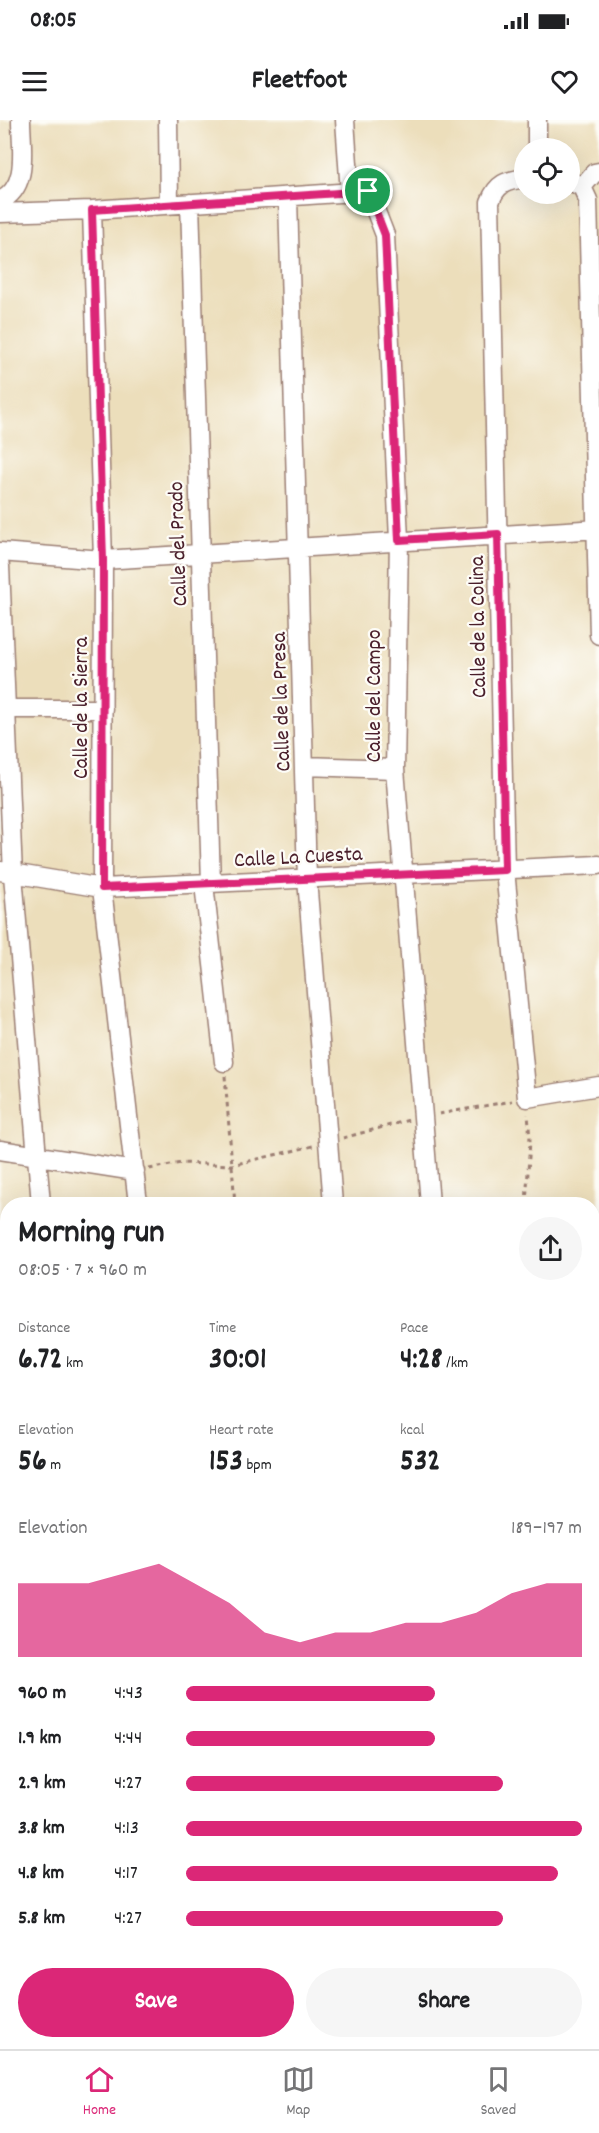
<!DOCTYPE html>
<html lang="en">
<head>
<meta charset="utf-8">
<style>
  body { margin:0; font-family:Dekko,sans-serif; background:#f6f6f6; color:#202124; height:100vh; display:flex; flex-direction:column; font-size:22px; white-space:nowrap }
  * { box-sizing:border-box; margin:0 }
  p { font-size:20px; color:#757577 }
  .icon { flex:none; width:33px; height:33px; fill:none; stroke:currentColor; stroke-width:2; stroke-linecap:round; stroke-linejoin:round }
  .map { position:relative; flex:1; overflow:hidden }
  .sheet { position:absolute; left:0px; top:1077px; width:600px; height:852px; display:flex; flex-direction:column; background:#fff; border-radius:24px 24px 0 0; box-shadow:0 6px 24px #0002 }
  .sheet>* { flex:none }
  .buttons { position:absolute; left:514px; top:18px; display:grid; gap:12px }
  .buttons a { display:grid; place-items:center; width:66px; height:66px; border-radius:50%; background:#fff; box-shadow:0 6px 24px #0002; font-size:30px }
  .pin { position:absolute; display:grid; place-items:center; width:51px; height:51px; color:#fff; margin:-26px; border:3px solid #fff; border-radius:50%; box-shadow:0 2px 6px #0007 }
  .round { display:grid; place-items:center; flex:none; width:63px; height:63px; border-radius:32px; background:#f6f6f6 }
  .overview { display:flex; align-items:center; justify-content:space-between; height:102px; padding:0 18px }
  h1 { font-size:33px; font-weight:700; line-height:45px }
  .figures { display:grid; grid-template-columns:repeat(3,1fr); gap:9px; height:102px; padding:6px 18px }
  .figures div { display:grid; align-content:center }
  .figures b { font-size:30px; font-weight:700 }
  .figures small { font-size:16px; font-weight:400 }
  .figures p { font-size:16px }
  .chart { height:168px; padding:12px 18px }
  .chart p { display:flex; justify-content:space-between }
  .chart svg { width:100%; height:108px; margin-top:6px; fill:#db2777; opacity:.7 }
  .action { display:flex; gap:12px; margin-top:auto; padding:12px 18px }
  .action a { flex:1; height:69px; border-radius:36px; background:#db2777; color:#fff; font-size:24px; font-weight:700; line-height:69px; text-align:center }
  .action a+a { background:#f6f6f6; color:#202124 }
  ul { padding:0 18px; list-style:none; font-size:20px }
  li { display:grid; grid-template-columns:96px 72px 1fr; align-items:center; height:45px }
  li i { height:15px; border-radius:8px; background:#db2777 }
  .status { display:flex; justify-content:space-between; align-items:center; height:42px; padding:0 30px; background:#fff; direction:ltr }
  .status svg { height:16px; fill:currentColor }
  header { display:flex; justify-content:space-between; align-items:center; height:78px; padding:0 18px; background:#fff; font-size:27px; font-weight:700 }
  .dock { display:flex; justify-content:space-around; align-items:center; height:84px; border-top:2px solid #e0e0e0; background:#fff; font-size:16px; color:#757577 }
  .dock a { display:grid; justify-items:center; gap:3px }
  .dock .selected { color:#db2777 }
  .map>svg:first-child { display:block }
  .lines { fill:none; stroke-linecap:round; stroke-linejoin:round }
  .minor-casing { stroke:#9b7e73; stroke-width:21 }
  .path { stroke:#9b7e73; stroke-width:3; stroke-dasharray:4.5 4.5; stroke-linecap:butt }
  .minor { stroke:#fff; stroke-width:18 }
  .route-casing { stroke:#fff; stroke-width:12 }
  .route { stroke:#db2777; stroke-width:8 }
  .labels { text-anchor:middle; stroke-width:4.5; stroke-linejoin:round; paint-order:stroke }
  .street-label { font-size:22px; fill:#4a1f2b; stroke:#fdfcf7 }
</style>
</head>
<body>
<div class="status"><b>08:05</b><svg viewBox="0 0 49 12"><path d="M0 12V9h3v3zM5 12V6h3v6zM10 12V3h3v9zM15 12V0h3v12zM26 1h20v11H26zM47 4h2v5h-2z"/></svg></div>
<header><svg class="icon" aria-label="menu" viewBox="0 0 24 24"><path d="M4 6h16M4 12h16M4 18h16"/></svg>Fleetfoot<svg class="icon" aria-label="heart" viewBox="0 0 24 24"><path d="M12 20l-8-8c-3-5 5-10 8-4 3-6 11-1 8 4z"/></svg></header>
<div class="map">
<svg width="599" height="1929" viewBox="0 0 599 1929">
  <rect width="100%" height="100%" fill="#fdfcf7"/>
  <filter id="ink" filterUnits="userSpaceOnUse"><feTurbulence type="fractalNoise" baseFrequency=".0167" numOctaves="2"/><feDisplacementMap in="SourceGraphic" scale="12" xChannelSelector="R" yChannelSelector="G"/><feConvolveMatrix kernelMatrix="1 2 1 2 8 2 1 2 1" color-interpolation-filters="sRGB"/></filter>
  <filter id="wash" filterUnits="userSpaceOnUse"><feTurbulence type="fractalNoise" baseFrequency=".008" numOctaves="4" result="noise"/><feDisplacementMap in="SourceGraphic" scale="24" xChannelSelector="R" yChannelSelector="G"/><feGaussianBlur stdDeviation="1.35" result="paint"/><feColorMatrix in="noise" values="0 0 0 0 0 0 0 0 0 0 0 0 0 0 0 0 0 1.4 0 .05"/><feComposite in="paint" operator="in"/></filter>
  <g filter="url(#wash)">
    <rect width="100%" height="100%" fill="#ecdebb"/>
  </g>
  <g filter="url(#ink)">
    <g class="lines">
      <defs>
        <path id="minor" d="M168 0 169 85
          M345 0 350 73
          M537 0V28
          M525 58C506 61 497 63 490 82L505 750 527 978 599 966
          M570 61 582 67 588 80 599 515
          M582 67 594 53 599 52
          M288 78 307 759 333 1084
          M0 81C30 67 21 27 21 0
          M190 83 211 763
          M92 90 103 440 102 768 138 1084
          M0 93 92 90 368 71 385 115 399 420 395 649 430 1084
          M0 432 103 440 599 409
          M0 446 13 755 41 1084
          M6 589H103
          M304 646 395 649
          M0 751 102 768 599 745
          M204 764 224 942
          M0 1030 135 1051
          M0 1379 8 1381
          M0 1442H8
          M592 1462 597 1479 592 1486
          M592 1500 599 1504
          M0 1709 8 1710
          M592 1731 599 1759
          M592 1778 599 1777
          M0 1843H8
          M50 1922V1929
          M453 1922 454 1929
          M542 1922 544 1929
          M162 1926 249 1922"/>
      </defs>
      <!-- minor casing -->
      <use href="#minor" class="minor-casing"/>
      <!-- path -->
      <path class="path" d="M225 956 235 1084
        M439 994 512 981
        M343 1018 409 1000
        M149 1049 181 1043 232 1045 313 1026
        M526 1084 530 1020 528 994
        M592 1187 599 1183
        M592 1544H599"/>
      <!-- minor -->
      <use href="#minor" class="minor"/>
    </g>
  </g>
  <g class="lines" filter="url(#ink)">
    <defs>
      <path id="route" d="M368 71 385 115 399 420 498 414 505 750 102 768 103 440 92 90Z"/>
    </defs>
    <!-- route casing -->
    <use href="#route" class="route-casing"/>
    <!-- route -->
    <use href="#route" class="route"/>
  </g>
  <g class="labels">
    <!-- street labels -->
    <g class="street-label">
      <text transform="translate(176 424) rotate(-92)" y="8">Calle del Prado</text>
      <text transform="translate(476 507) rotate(-91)" y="8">Calle de la Colina</text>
      <text transform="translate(372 576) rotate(-90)" y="8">Calle del Campo</text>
      <text transform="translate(279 582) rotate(-92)" y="8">Calle de la Presa</text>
      <text transform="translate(79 588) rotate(-90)" y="8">Calle de la Sierra</text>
      <text transform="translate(298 735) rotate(-3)" y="8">Calle La Cuesta</text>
    </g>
  </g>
</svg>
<div class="buttons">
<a><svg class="icon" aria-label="locate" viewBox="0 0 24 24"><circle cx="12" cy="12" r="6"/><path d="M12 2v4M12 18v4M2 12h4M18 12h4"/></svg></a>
</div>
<div class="pin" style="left:368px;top:71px;background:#1e9e55"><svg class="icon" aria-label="arrive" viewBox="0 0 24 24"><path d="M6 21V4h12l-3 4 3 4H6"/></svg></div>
<section class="sheet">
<div class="overview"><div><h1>Morning run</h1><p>08:05 · 7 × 960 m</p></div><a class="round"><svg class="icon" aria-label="share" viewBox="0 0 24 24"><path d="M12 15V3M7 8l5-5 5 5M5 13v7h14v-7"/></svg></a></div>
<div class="figures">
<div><p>Distance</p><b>6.72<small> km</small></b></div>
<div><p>Time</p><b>30:01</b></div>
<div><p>Pace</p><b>4:28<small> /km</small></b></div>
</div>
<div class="figures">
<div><p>Elevation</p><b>56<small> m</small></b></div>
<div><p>Heart rate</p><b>153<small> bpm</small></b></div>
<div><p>kcal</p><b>532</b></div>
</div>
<div class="chart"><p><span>Elevation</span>189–197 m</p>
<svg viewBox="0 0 160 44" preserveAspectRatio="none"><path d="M0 44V14L10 14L20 14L30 10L40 6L50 14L60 22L70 34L80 38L90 34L100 34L110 30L120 30L130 26L140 18L150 14L160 14V44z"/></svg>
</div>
<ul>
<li><b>960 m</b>4:43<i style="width:63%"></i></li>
<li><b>1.9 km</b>4:44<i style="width:63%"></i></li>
<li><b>2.9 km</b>4:27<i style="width:80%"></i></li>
<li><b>3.8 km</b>4:13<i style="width:100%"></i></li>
<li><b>4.8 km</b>4:17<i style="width:94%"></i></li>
<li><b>5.8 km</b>4:27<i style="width:80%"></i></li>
</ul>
<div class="action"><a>Save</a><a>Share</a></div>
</section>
</div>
<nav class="dock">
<a class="selected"><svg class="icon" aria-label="home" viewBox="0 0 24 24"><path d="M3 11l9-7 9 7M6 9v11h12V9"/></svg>Home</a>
<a><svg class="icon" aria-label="map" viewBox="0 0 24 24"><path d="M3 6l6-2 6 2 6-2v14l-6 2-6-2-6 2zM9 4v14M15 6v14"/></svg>Map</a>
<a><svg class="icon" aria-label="saved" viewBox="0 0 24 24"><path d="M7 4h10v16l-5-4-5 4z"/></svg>Saved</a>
</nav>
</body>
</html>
